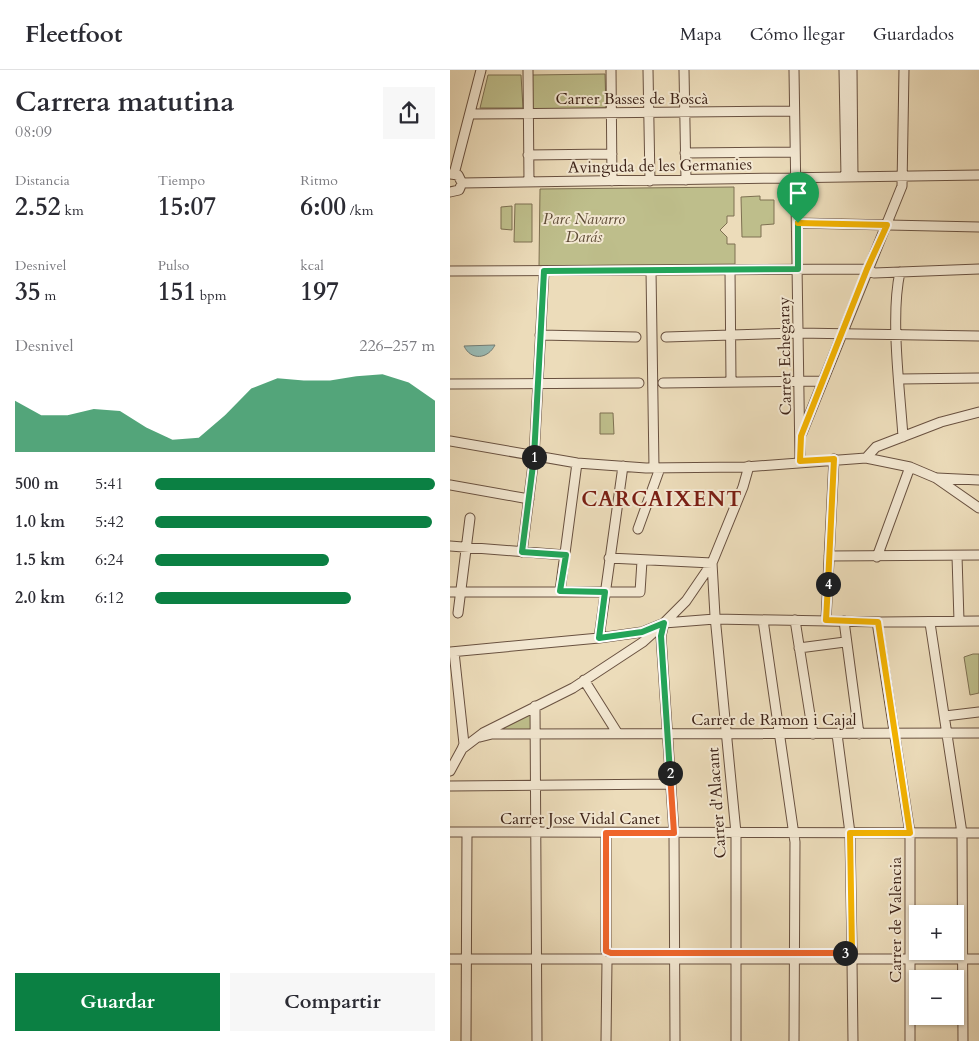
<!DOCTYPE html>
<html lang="es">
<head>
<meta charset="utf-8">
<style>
  body { margin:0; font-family:Cardo,serif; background:#f7f7f7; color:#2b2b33; height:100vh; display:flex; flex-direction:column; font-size:19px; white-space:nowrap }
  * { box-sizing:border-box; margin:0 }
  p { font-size:16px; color:#7c7c81 }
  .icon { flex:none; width:28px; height:28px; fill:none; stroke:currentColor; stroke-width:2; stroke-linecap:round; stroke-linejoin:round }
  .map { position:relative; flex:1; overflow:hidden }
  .panel { display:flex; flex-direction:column; background:#fff; width:450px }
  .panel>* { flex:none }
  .tools { position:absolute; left:459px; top:835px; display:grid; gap:10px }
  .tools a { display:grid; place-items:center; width:55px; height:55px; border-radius:0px; background:#fff; box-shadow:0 1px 4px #0004; font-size:25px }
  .pin { position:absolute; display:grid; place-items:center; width:42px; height:42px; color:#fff; margin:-51px -21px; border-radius:50% 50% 50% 0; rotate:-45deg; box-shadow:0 0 5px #0007 }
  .pin .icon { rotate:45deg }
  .km { position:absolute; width:25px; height:25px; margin:-12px; border-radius:50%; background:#222; color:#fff; font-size:14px; line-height:25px; text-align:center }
  .round { display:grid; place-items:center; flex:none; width:52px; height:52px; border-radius:0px; background:#f7f7f7 }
  .headline { display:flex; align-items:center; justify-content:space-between; height:85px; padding:0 15px }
  h1 { font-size:28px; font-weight:700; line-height:38px }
  .metrics { display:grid; grid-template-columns:repeat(3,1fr); gap:8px; height:85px; padding:5px 15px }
  .metrics div { display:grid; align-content:center }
  .metrics b { font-size:25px; font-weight:700 }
  .metrics small { font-size:14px; font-weight:400 }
  .metrics p { font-size:14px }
  .chart { height:140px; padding:10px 15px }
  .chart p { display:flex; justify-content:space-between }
  .chart svg { width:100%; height:90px; margin-top:5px; fill:#0b8043; opacity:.7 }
  .button { display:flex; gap:10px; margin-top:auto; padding:10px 15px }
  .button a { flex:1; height:58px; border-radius:0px; background:#0b8043; color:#fff; font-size:20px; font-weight:700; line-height:58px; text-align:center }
  .button a+a { background:#f7f7f7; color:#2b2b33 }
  ul { padding:0 15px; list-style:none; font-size:16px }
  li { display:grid; grid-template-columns:80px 60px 1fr; align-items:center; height:38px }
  li i { height:12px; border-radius:6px; background:#0b8043 }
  header { display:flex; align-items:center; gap:30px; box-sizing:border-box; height:70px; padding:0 25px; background:#fff; border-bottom:1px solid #e1e1e2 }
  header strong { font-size:24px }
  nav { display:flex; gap:28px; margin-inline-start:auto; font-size:18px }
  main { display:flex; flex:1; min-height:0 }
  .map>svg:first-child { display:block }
  .green { fill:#bebe8b; stroke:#7e7052 }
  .water { fill:#99bab4; stroke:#747e76 }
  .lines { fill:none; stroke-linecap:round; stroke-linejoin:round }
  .minor-casing { stroke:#695140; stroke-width:11 }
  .minor { stroke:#f3e8d2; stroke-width:9 }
  .split-1-casing { stroke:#fff; stroke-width:10 }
  .split-2-casing { stroke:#fff; stroke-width:10 }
  .split-3-casing { stroke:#fff; stroke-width:10 }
  .split-4-casing { stroke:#fff; stroke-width:10 }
  .split-5-casing { stroke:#fff; stroke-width:10 }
  .split-1 { stroke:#22a559; stroke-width:6 }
  .split-2 { stroke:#22a559; stroke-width:6 }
  .split-3 { stroke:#f0652b; stroke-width:6 }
  .split-4 { stroke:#f5b400; stroke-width:6 }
  .split-5 { stroke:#f5b400; stroke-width:6 }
  .labels { text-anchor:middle; stroke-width:4; stroke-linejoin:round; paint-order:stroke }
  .street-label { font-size:16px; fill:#3d2318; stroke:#f3e8d2 }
  .park-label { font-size:16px; font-style:italic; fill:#5d4a35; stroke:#f3e8d2 }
  .district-label { font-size:21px; font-weight:bold; letter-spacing:1px; fill:#7a1f14; stroke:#f3e8d2 }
</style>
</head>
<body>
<header>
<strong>Fleetfoot</strong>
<nav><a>Mapa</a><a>Cómo llegar</a><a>Guardados</a></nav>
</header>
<main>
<section class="panel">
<div class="headline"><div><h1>Carrera matutina</h1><p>08:09</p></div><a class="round"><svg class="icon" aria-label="share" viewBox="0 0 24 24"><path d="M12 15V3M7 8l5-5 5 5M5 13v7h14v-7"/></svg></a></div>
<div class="metrics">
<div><p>Distancia</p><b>2.52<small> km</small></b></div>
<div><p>Tiempo</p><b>15:07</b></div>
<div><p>Ritmo</p><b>6:00<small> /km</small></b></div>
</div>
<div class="metrics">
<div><p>Desnivel</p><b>35<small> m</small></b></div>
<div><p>Pulso</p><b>151<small> bpm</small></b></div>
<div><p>kcal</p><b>197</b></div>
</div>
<div class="chart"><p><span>Desnivel</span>226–257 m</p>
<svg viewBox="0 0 160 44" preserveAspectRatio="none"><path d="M0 44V19L10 26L20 26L30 23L40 24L50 32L60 38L70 37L80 26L90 13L100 8L110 9L120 9L130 7L140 6L150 10L160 19V44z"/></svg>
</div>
<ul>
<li><b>500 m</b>5:41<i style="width:100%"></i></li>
<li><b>1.0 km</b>5:42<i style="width:99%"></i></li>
<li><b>1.5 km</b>6:24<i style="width:62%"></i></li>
<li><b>2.0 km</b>6:12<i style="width:70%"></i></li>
</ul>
<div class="button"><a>Guardar</a><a>Compartir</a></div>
</section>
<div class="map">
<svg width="529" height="971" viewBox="0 0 529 971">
  <rect width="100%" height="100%" fill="#ecdcba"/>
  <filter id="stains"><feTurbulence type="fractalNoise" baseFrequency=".004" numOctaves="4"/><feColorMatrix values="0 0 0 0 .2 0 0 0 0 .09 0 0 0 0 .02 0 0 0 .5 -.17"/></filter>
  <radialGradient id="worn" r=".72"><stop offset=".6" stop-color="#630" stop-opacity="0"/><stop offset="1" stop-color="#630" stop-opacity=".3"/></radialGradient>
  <!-- green -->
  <path class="green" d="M155 4 156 38 82 39V5Z
    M38 5H71L73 38H30Z
    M284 117V146H277V153L270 160 277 167V174H285V194L89 196 90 119Z
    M310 126V130H324V154L311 155V167H292L291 127Z
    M65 134H82V172H64Z
    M62 136V160L51 159V137Z
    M150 343H163L164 364H150Z
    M523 584H529V623L520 625 514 587Z
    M82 641 83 662 47 660Z"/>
  <!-- water -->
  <path class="water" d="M45 275C38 289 21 291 14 276Z"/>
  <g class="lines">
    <defs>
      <path id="minor" d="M78 0 79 112
        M161 0 162 111
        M198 0 200 111
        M234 0 236 110
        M344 0 350 391
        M394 0 396 107
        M402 0 403 107
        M20 44 344 41
        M235 83 345 82
        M78 85 162 84
        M0 104 8 105 12 113 9 120 0 122
        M4 104 31 0
        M12 113 529 105
        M348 153 529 157
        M280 200 281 311
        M0 201 417 199 424 203 529 199
        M201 201 204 398
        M450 202C440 247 450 320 453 367
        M90 265 186 267
        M216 267 348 263 529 266
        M450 309 529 308
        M213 313 373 311
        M0 314 189 313
        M352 363 452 116 454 0
        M0 371 127 393 196 398 295 397 416 388 460 397 486 408 529 438
        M416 388 426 377 491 352 529 342
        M487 408 529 410
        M0 415 79 429
        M188 459 210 398
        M0 476 115 485
        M72 482 84 387 94 201
        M379 486 529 485
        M507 486 509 551
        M427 487 460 397
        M159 488 262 493 265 546 286 763V971
        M110 521 127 393
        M0 522H190L192 491
        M8 543 20 448
        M313 550 345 772 344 971
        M345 550 363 664
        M376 550 384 389
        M394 551 409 664
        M427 552 460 763V971
        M214 553 211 566 224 763 225 971
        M480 553 512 763 513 971
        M149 568 173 396
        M349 578 395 572
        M0 582 149 568 192 562 214 553 265 549 432 552 529 551
        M4 582 14 674 12 679
        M134 610 168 664
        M85 636 87 971
        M495 646 529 642
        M387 664 400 763 402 881
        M30 667 42 664 529 663
        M0 701 12 679 33 663 123 618 193 572 214 553 236 531 262 493 293 417 299 396
        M0 716 221 714
        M0 762 529 763
        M156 763V881
        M0 889H152
        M161 889H393L402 891
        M406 889H529
        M402 891 403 971
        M16 971 17 763
        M156 971 157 891"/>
    </defs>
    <!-- minor casing -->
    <use href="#minor" class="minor-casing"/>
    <!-- minor -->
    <use href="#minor" class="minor"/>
  </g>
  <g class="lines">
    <defs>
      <path id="split-1" d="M84 387 94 201 348 199V153"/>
      <path id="split-2" d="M84 387 72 482 116 485 110 521 155 522 149 568 192 562 214 553 211 566 220 703"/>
      <path id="split-3" d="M220 703 224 763H156V881L161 883H395"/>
      <path id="split-4" d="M378 514 376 550 428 552 460 763H400L402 881 395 883"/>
      <path id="split-5" d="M348 153 437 155 417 199 351 366 350 391 384 389 378 514"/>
    </defs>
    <!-- split-1 casing -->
    <use href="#split-1" class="split-1-casing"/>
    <!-- split-2 casing -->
    <use href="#split-2" class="split-2-casing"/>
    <!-- split-3 casing -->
    <use href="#split-3" class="split-3-casing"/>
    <!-- split-4 casing -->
    <use href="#split-4" class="split-4-casing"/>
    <!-- split-5 casing -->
    <use href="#split-5" class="split-5-casing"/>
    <!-- split-1 -->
    <use href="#split-1" class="split-1"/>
    <!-- split-2 -->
    <use href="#split-2" class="split-2"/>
    <!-- split-3 -->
    <use href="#split-3" class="split-3"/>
    <!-- split-4 -->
    <use href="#split-4" class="split-4"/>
    <!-- split-5 -->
    <use href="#split-5" class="split-5"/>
  </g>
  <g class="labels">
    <!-- street labels -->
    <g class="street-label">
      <text x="182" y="34">Carrer Basses de Boscà</text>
      <text transform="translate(210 95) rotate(-1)" y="6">Avinguda de les Germanies</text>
      <text transform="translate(334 286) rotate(-91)" y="6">Carrer Echegaray</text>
      <text x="324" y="655">Carrer de Ramon i Cajal</text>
      <text transform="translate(266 733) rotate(-94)" y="6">Carrer d'Alacant</text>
      <text x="130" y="754">Carrer Jose Vidal Canet</text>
      <text transform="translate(445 850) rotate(-90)" y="6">Carrer de València</text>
    </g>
    <!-- park labels -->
    <g class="park-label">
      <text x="134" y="154">Parc Navarro<tspan x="134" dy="18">Darás</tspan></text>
    </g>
    <!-- district labels -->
    <g class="district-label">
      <text x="212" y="436">CARCAIXENT</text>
    </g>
  </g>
  <rect width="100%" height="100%" filter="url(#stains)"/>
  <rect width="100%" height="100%" fill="url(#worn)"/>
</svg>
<div class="tools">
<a>+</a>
<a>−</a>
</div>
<div class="pin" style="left:348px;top:153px;background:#1e9e55"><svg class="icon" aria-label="arrive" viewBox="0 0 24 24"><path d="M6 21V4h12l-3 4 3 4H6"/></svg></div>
<b class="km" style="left:84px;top:387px">1</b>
<b class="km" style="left:220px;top:703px">2</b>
<b class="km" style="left:395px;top:883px">3</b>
<b class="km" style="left:378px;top:514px">4</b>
</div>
</main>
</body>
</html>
